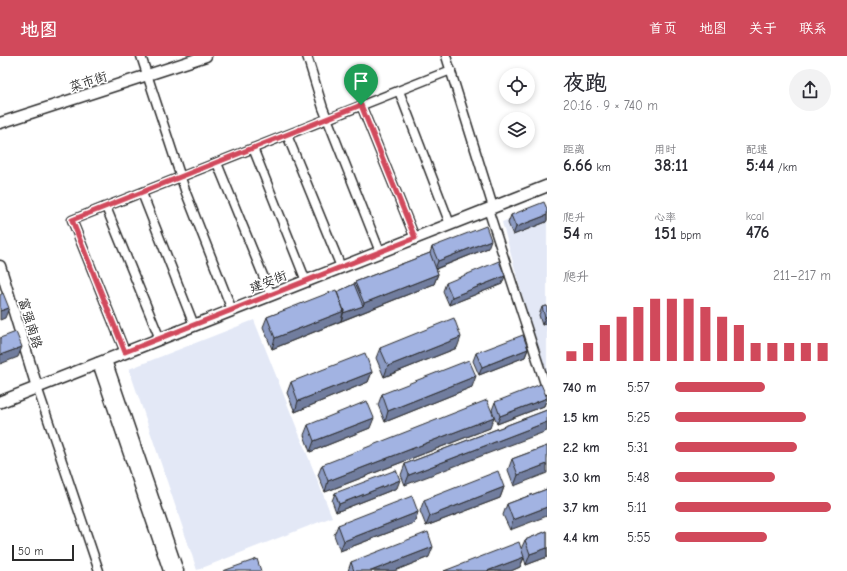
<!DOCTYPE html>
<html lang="zh">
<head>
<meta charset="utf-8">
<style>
  body { margin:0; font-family:"Comic Neue","LXGW WenKai TC",sans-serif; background:#f2f2f3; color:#2b2b33; height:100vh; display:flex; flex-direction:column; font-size:15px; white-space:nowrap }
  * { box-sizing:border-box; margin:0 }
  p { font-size:13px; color:#7c7c81 }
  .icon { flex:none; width:22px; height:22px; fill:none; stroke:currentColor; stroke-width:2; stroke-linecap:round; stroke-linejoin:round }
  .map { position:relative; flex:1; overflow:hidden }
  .side { display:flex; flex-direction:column; background:#fff; width:300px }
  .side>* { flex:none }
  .fabs { position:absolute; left:499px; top:12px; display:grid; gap:8px }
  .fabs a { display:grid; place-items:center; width:36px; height:36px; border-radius:50%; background:#fff; box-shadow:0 2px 6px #0003; font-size:20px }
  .scale { position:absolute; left:12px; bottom:10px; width:62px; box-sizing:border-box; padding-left:4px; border:2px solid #2b2b2b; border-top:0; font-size:11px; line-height:14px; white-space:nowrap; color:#2b2b2b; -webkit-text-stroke:3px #fff; paint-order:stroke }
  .pin { position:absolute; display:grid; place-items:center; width:34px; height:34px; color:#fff; margin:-41px -17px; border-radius:50% 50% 50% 0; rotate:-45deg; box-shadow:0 0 4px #0007 }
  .pin .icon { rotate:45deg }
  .round { display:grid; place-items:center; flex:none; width:42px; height:42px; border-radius:21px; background:#f2f2f3 }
  .summary { display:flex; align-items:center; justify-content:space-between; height:68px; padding:0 16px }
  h1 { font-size:22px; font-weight:700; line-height:30px }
  .stats { display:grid; grid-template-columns:repeat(3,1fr); gap:6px; height:68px; padding:4px 16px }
  .stats div { display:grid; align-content:center }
  .stats b { font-size:17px; font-weight:700 }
  .stats small { font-size:11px; font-weight:400 }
  .stats p { font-size:11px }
  .chart { height:112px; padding:8px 16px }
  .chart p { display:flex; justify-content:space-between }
  .chart svg { width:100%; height:72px; margin-top:4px; stroke:#d1495b; stroke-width:6 }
  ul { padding:0 16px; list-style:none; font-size:13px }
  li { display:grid; grid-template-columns:64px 48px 1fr; align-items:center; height:30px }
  li i { height:10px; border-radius:5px; background:#d1495b }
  header { display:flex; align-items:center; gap:24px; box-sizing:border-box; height:56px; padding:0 20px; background:#d1495b; color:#fff }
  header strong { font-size:19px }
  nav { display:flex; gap:22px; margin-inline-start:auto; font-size:14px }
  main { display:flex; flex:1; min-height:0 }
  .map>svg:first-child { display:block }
  .built { fill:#e3e8f6 }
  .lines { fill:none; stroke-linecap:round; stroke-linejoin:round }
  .minor-casing { stroke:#2b2b2b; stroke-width:11 }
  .tertiary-casing { stroke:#2b2b2b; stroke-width:13 }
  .secondary-casing { stroke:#2b2b2b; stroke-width:14 }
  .minor { stroke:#fff; stroke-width:8 }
  .tertiary { stroke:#fff; stroke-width:10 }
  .secondary { stroke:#fff; stroke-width:11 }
  .wall { fill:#8b9ac2; stroke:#2b2b2b }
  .shaded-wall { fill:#717d9e; stroke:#2b2b2b }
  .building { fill:#a2b3e2; stroke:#2b2b2b }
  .route-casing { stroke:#fff; stroke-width:8 }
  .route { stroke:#d1495b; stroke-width:5 }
  .labels { text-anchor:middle; stroke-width:3.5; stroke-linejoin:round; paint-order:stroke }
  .street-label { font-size:13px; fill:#2b2b2b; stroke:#fff }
</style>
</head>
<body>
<header>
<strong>地图</strong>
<nav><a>首页</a><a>地图</a><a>关于</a><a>联系</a></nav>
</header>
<main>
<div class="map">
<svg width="547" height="515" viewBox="0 0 547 515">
  <rect width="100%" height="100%" fill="#fff"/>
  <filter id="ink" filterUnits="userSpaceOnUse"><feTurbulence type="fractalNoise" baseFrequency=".025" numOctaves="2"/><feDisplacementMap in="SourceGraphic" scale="8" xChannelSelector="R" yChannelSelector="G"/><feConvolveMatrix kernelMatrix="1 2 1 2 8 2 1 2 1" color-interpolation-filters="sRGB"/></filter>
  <g filter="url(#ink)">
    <!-- built -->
    <path class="built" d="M547 149V321L522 239 502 166Z
      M254 264 332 461 197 514 129 313Z"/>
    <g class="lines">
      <defs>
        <path id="minor" d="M141 0 186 137 232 254
          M307 0 323 52 380 196
          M446 0 493 151
          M399 35 450 168
          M361 49 415 182
          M287 79 341 211
          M253 92 306 225
          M217 107 271 239
          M142 137 194 269
          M106 151 160 283
          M488 153 547 334
          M125 296 72 164 451 14
          M37 331 99 515"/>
        <path id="tertiary" d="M0 67 206 0
          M0 210 37 331
          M106 304 178 515
          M98 307 169 515"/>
        <path id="secondary" d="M0 346 547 130"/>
      </defs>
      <!-- minor casing -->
      <use href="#minor" class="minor-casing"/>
      <!-- tertiary casing -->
      <use href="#tertiary" class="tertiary-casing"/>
      <!-- secondary casing -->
      <use href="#secondary" class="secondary-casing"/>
      <!-- minor -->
      <use href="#minor" class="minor"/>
      <!-- tertiary -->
      <use href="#tertiary" class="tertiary"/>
      <!-- secondary -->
      <use href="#secondary" class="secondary"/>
    </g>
    <!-- wall -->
    <path class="wall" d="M547 153V164L546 166 513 179 508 167 511 159Z
      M432 191 488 192 436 213 438 218 434 228 272 293 263 271 267 261 337 236 354 228 355 226 430 197Z
      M446 227 502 228 449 249 443 235Z
      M547 250V267L542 269 539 259 542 251Z
      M380 292H457L384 321 376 302Z
      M528 293 525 301 479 319 473 305 476 297Z
      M372 316 368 326 295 356 287 337 291 326Z
      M472 331 385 366 378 349 382 338Z
      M547 342 544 350 497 368 492 354 495 346Z
      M547 354 405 429 401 419 405 408Z
      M308 369 370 372 310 396 304 379Z
      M490 372 325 436 318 419 322 409Z
      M547 390 514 430 508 414 512 403Z
      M504 431 500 442 426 470 420 455 424 444Z
      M397 432 336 456 332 445 335 437Z
      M547 433 510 474 503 459 507 448Z
      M418 456 414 467 340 495 334 479 338 469Z
      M547 475V501L526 509 524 502 520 511 511 515H444L521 493 525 484Z
      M429 501 394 515H348L351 506Z"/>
    <!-- shaded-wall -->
    <path class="shaded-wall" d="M547 159V164L546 166 513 179 516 171Z
      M491 184 488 192 435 213 438 205Z
      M438 218 434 228 341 265 343 257 363 250 364 247Z
      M505 220 502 228 449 249 452 241Z
      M9 252 5 262 0 264V255Z
      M344 255 341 265 272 293 275 282Z
      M547 260V267L542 269 545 261Z
      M461 281 457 292 384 321 388 310Z
      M22 291 18 301 0 308V299Z
      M528 293 525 301 479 319 482 311Z
      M372 316 368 326 295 356 298 345Z
      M476 320 472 331 385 366 388 355Z
      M547 342 544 350 497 368 500 360Z
      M494 361 490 372 325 436 328 425Z
      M374 362 370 372 310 396 314 385Z
      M547 366V375L405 429 409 419Z
      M547 408V417L514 430 518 419Z
      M400 424 397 432 336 456 339 448Z
      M504 431 500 442 426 470 430 460Z
      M547 451V460L510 474 513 464Z
      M418 456 414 467 340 495 344 485Z
      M433 491 429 501 394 515H371Z
      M547 492V501L526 509 530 498Z
      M524 501 520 511 511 515H487Z"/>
    <!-- building -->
    <path class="building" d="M544 146 547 153V159L516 171 511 159Z
      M486 170 491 184 438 205 432 191Z
      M430 197 438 218 364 247 355 226Z
      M499 205 505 220 452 241 446 227Z
      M354 228 363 250 343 257 344 255 337 236Z
      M336 234 344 255 275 282 267 261Z
      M3 237 9 252 0 255V239Z
      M547 250V260L545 261 542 251Z
      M454 262 461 281 388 310 380 292Z
      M16 276 22 291 0 299V282Z
      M523 279 528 293 482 311 476 297Z
      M365 297 372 316 298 345 291 326Z
      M469 304 476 320 388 355 382 338Z
      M541 328 547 342 500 360 495 346Z
      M487 344 494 361 328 425 322 409Z
      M367 345 374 362 314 385 308 369Z
      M547 354V366L409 419 405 408Z
      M547 390V408L518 419 512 403Z
      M396 414 400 424 339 448 335 437Z
      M498 415 504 431 430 460 424 444Z
      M547 433V451L513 464 507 448Z
      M412 440 418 456 344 485 338 469Z
      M547 475V492L530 498 525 484Z
      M428 476 433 491 371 515H354L351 506Z
      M519 486 524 501 487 515H444Z
      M257 503 261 515H223Z"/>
  </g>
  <g class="lines" filter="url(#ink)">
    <defs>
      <path id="route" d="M361 49 415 182 125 296 72 164Z"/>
    </defs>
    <!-- route casing -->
    <use href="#route" class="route-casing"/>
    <!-- route -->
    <use href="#route" class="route"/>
  </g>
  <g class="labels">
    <!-- street labels -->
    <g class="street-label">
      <text transform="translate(88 25) rotate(-18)" y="5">菜市街</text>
      <text transform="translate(268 225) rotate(-21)" y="5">建安街</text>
      <text transform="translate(31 267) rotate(73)" y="5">富强南路</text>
    </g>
  </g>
</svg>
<div class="fabs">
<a><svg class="icon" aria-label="locate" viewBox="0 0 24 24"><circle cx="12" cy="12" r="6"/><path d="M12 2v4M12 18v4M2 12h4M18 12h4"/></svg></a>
<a><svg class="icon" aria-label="layers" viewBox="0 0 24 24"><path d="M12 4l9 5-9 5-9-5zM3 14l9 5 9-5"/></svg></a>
</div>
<div class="scale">50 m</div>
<div class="pin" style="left:361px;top:49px;background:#1e9e55"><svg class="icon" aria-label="arrive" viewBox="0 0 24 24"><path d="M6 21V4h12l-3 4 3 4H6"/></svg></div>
</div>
<section class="side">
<div class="summary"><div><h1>夜跑</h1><p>20:16 · 9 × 740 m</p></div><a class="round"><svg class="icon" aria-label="share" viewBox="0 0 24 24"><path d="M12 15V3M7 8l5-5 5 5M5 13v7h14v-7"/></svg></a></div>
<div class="stats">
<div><p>距离</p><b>6.66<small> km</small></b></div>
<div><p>用时</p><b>38:11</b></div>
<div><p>配速</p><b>5:44<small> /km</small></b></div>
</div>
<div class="stats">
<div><p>爬升</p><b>54<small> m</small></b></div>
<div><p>心率</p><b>151<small> bpm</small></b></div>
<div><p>kcal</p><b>476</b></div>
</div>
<div class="chart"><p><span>爬升</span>211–217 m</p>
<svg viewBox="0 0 160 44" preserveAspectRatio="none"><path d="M5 44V38M15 44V33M25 44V22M35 44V17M45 44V11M55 44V6M65 44V6M75 44V6M85 44V11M95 44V17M105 44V22M115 44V33M125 44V33M135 44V33M145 44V33M155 44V33"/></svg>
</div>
<ul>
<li><b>740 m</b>5:57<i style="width:58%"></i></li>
<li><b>1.5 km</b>5:25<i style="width:84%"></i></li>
<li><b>2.2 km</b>5:31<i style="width:78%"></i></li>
<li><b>3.0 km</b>5:48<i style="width:64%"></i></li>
<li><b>3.7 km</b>5:11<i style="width:100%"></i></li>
<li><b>4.4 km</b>5:55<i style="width:59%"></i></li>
</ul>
</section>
</main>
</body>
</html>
